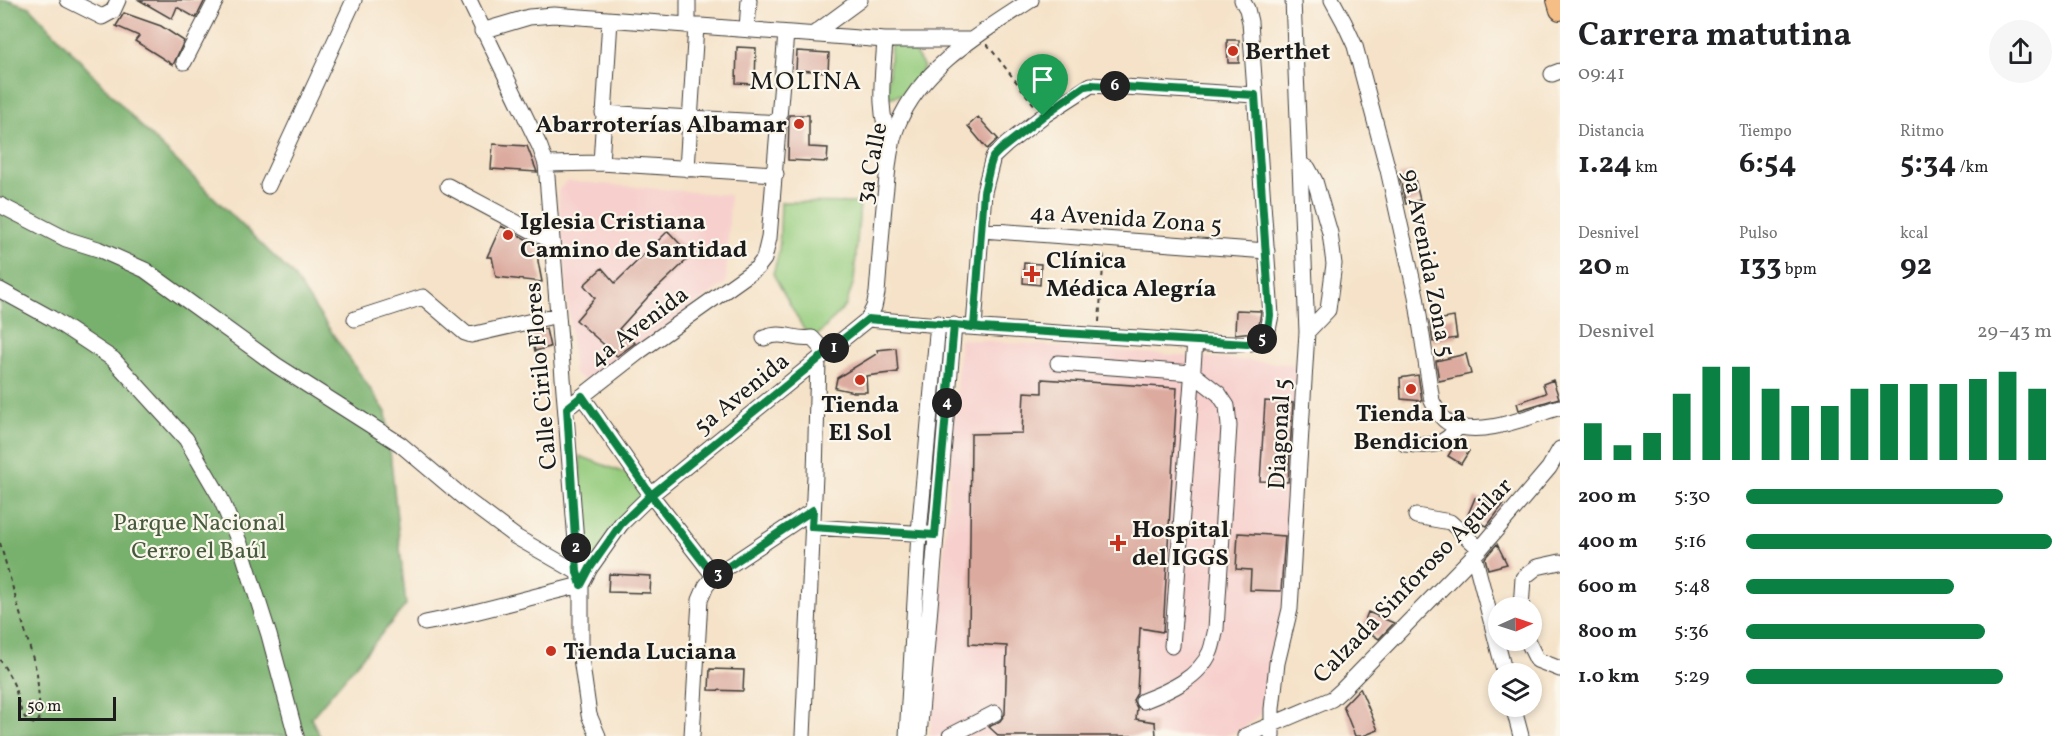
<!DOCTYPE html>
<html lang="es">
<head>
<meta charset="utf-8">
<style>
  body { margin:0; font-family:Vollkorn,serif; background:#f6f6f6; color:#202124; height:100vh; display:flex; flex-direction:column; font-size:22px; white-space:nowrap }
  * { box-sizing:border-box; margin:0 }
  p { font-size:20px; color:#757577 }
  .icon { flex:none; width:33px; height:33px; fill:none; stroke:currentColor; stroke-width:2; stroke-linecap:round; stroke-linejoin:round }
  .map { position:relative; flex:1; overflow:hidden }
  .panel { display:flex; flex-direction:column; background:#fff; width:510px }
  .panel>* { flex:none }
  .needle { width:39px; rotate:87deg }
  .controls { position:absolute; left:1488px; top:597px; display:grid; gap:12px }
  .controls a { display:grid; place-items:center; width:54px; height:54px; border-radius:50%; background:#fff; box-shadow:0 3px 9px #0003; font-size:30px }
  .scale { position:absolute; left:18px; bottom:15px; width:98px; box-sizing:border-box; padding-left:6px; border:3px solid #1c1c1c; border-top:0; font-size:16px; line-height:21px; white-space:nowrap; color:#1c1c1c; -webkit-text-stroke:4px #fbf7ec; paint-order:stroke }
  .pin { position:absolute; display:grid; place-items:center; width:51px; height:51px; color:#fff; margin:-62px -26px; border-radius:50% 50% 50% 0; rotate:-45deg; box-shadow:0 0 6px #0007 }
  .pin .icon { rotate:45deg }
  .km { position:absolute; width:30px; height:30px; margin:-15px; border-radius:50%; background:#222; color:#fff; font-size:16px; line-height:30px; text-align:center }
  .round { display:grid; place-items:center; flex:none; width:63px; height:63px; border-radius:32px; background:#f6f6f6 }
  .summary { display:flex; align-items:center; justify-content:space-between; height:102px; padding:0 18px }
  h1 { font-size:33px; font-weight:700; line-height:45px }
  .figures { display:grid; grid-template-columns:repeat(3,1fr); gap:9px; height:102px; padding:6px 18px }
  .figures div { display:grid; align-content:center }
  .figures b { font-size:30px; font-weight:700 }
  .figures small { font-size:16px; font-weight:400 }
  .figures p { font-size:16px }
  .chart { height:168px; padding:12px 18px }
  .chart p { display:flex; justify-content:space-between }
  .chart svg { width:100%; height:108px; margin-top:6px; stroke:#0b8043; stroke-width:6 }
  ul { padding:0 18px; list-style:none; font-size:20px }
  li { display:grid; grid-template-columns:96px 72px 1fr; align-items:center; height:45px }
  li i { height:15px; border-radius:8px; background:#0b8043 }
  main { display:flex; flex:1; min-height:0 }
  .map>svg:first-child { display:block }
  .built { fill:#f7d0cd }
  .green { fill:#96cc7e; stroke:#59744d; stroke-width:1.5 }
  .forest { fill:#78b06d; stroke:#4a6644; stroke-width:1.5 }
  .building { fill:#dcaa9f }
  .lines { fill:none; stroke-linecap:round; stroke-linejoin:round }
  .minor-casing { stroke:#3d3a36; stroke-width:17 }
  .major-casing { stroke:#3d3a36; stroke-width:22 }
  .path { stroke:#3d3a36; stroke-width:2; stroke-dasharray:4.5 4.5; stroke-linecap:butt }
  .minor { stroke:#fff; stroke-width:15 }
  .major { stroke:#f6be87; stroke-width:20 }
  .route-casing { stroke:#fff; stroke-width:12 }
  .route { stroke:#0b8043; stroke-width:8 }
  .poi-dot { fill:#c8321e; stroke:#fbf7ec; stroke-width:2 }
  .labels { text-anchor:middle; stroke-width:4.5; stroke-linejoin:round; paint-order:stroke }
  .poi-label { font-size:24px; font-weight:bold; fill:#1c1c1c; stroke:#fbf7ec; text-anchor:start }
  .street-label { font-size:24px; fill:#1c1c1c; stroke:#fbf7ec }
  .park-label { font-size:24px; fill:#475a3e; stroke:#fbf7ec }
  .neighbourhood-label { font-size:26px; letter-spacing:1.5px; fill:#1c1c1c; stroke:#fbf7ec }
</style>
</head>
<body>
<main>
<div class="map">
<svg width="1560" height="736" viewBox="0 0 1560 736">
  <rect width="100%" height="100%" fill="#fbf7ec"/>
  <filter id="ink" filterUnits="userSpaceOnUse"><feTurbulence type="fractalNoise" baseFrequency=".0167" numOctaves="2"/><feDisplacementMap in="SourceGraphic" scale="12" xChannelSelector="R" yChannelSelector="G"/><feConvolveMatrix kernelMatrix="1 2 1 2 8 2 1 2 1" color-interpolation-filters="sRGB"/></filter>
  <filter id="wash" filterUnits="userSpaceOnUse"><feTurbulence type="fractalNoise" baseFrequency=".008" numOctaves="4" result="noise"/><feDisplacementMap in="SourceGraphic" scale="24" xChannelSelector="R" yChannelSelector="G"/><feGaussianBlur stdDeviation="1.35" result="paint"/><feColorMatrix in="noise" values="0 0 0 0 0 0 0 0 0 0 0 0 0 0 0 0 0 1.4 0 .05"/><feComposite in="paint" operator="in"/></filter>
  <g filter="url(#wash)">
    <rect width="100%" height="100%" fill="#f5e2c8"/>
    <!-- built -->
    <path class="built" d="M567 181 730 195 726 283 586 381 574 373 558 191Z
      M960 339 1304 365 1288 594 1272 645 1260 714 1242 730 1224 736H930Z"/>
    <!-- green -->
    <path class="green" d="M891 44 910 45 924 67 908 93 887 98Z
      M781 202 860 203 854 281 846 305 818 335H807L773 274 779 252Z
      M580 456 633 476 648 498 582 581Z"/>
    <!-- forest -->
    <path class="forest" d="M0 0H8L30 7 141 126 292 274 386 412 406 605 311 718 320 736H0Z"/>
    <g id="blocks">
      <!-- building -->
      <path class="building" d="M139 0H205L196 18 177 7 172 19Z
        M124 13 161 26 184 41 173 65 135 41 139 36 116 26Z
        M1227 40H1239V63H1228Z
        M737 47 756 48 755 84 736 83Z
        M797 51 829 53 828 72 796 70Z
        M789 115H809V147L828 148 827 162 788 160Z
        M978 117 998 139 987 149 968 126Z
        M493 144 527 146 537 172 491 169Z
        M1413 171 1420 200 1406 204 1399 175Z
        M501 226 539 246 538 261 542 282 496 277 492 257H487Z
        M668 231 691 256 647 298 619 329 635 343 617 356 576 320 595 298 584 285 602 268 615 283Z
        M1024 263 1041 264 1040 285 1023 283Z
        M1236 310 1261 311 1259 326 1254 332 1235 334Z
        M1454 317 1457 338 1433 342 1430 321Z
        M546 329 550 347 535 351 530 332Z
        M896 348 898 372 866 376 867 392H854L835 388 837 378 878 353 877 350Z
        M1466 354 1471 374 1439 381 1436 361Z
        M1418 375 1422 401 1401 399 1400 378Z
        M1042 379 1177 388 1163 632 1140 628 1137 693 1133 700 1137 708 1136 719 1155 722 1156 736H999L989 727 1000 721 1005 714 1007 646 969 644 971 434 1022 433 1024 392 1042 393Z
        M1553 380 1559 398 1519 410 1517 403 1546 393 1543 384Z
        M1265 401 1293 403 1288 482 1260 481Z
        M1456 443 1469 451 1461 464 1448 456Z
        M1475 498 1503 505 1487 526 1467 517Z
        M1238 533 1285 536 1281 591 1250 590 1251 570 1236 569Z
        M1497 544 1507 564 1488 569 1485 558Z
        M609 574 651 576 650 593 608 592Z
        M1368 612 1394 623 1379 639 1362 628Z
        M710 669 744 670 743 691 709 690Z
        M1360 688 1378 730 1363 736H1355L1343 706Z"/>
    </g>
  </g>
  <g filter="url(#ink)">
    <use href="#blocks" fill-opacity="0" stroke="#3d3a36" stroke-width="1.5"/>
    <g class="lines">
      <defs>
        <path id="minor" d="M68 0 102 17 113 11 118 0
          M469 0 540 147 546 164 579 579
          M1332 0 1344 22 1355 46 1388 170 1416 296 1432 401C1436 409 1441 419 1449 423 1479 439 1530 416 1560 407
          M688 26V0
          M747 29 749 0
          M482 31 529 17 554 15 885 40H971
          M815 33 860 0
          M885 40C883 75 876 112 892 145
          M184 62 216 0
          M1552 74 1560 71
          M603 113 780 123
          M601 163 610 20
          M546 164 601 163 776 174
          M1301 165 1308 168 1315 181 1330 233 1334 264 1328 310 1307 332
          M687 169 696 26
          M268 186 354 0
          M448 186 551 241
          M0 205 66 239 98 249 145 270 276 365 400 444 464 498 516 537 577 572
          M982 230 1267 251
          M0 290 51 318 113 359 186 439 220 497 240 544 269 635 296 736
          M355 319 423 297 465 333 471 335 558 315
          M868 319C968 328 1069 334 1169 340 1190 341 1243 348 1260 341L1268 330 1271 315 1250 22 1247 9 1242 0
          M974 327 984 192 993 157 1007 144 1043 116 1091 85 1255 95
          M764 338C785 330 792 341 812 338L827 354
          M1058 363 1192 373 1219 394 1227 406 1229 426 1216 629C1214 636 1213 645 1210 652 1199 678 1169 691 1143 701
          M582 396 651 495 714 576
          M567 408 640 351 757 268 764 259 769 238 786 33
          M1405 444C1431 446 1442 448 1459 426
          M1416 516 1450 522 1480 549
          M812 527 929 534
          M1474 555 1505 674
          M1521 608 1523 578 1537 567 1560 562
          M425 623C478 613 529 597 581 585
          M1527 640 1537 660 1560 669
          M1172 646 1195 341
          M1513 706 1521 736
          M598 736 589 715 581 658V585L590 568 621 524 651 495 868 319 874 307 877 293C880 258 882 222 886 187 888 166 890 143 898 124 922 66 981 33 1031 0
          M692 736 700 600 706 586 714 576 813 510
          M803 736 815 475 818 360
          M907 736 919 533 938 323
          M919 736 954 325
          M950 736 995 713
          M1245 736 1332 699 1342 690 1480 549 1549 468 1560 449
          M1272 736V709L1277 663 1290 609 1307 332 1293 0"/>
        <path id="major" d="M1557 0 1560 10"/>
      </defs>
      <!-- minor casing -->
      <use href="#minor" class="minor-casing"/>
      <!-- major casing -->
      <use href="#major" class="major-casing"/>
      <!-- path -->
      <path class="path" d="M987 44 1035 106
        M1099 322 1104 253
        M0 543 37 673 40 714 39 720 36 724C19 722 19 698 14 685 10 676 5 668 0 660"/>
      <!-- minor -->
      <use href="#minor" class="minor"/>
      <!-- major -->
      <use href="#major" class="major"/>
    </g>
  </g>
  <g class="lines" filter="url(#ink)">
    <defs>
      <path id="route" d="M1043 116 1000 150 993 157 990 166 984 192 974 327C939 323 903 322 868 319L651 495 621 524 590 568 581 585 577 572 567 408 582 396 651 495 714 576 813 510 812 527 935 535 954 325 981 328 1247 344 1260 341 1268 330 1270 315 1255 95 1091 85 1085 86 1043 116"/>
    </defs>
    <!-- route casing -->
    <use href="#route" class="route-casing"/>
    <!-- route -->
    <use href="#route" class="route"/>
  </g>
  <!-- markers -->
  <g class="poi-dot">
    <circle cx="1233" cy="51" r="6"/>
    <circle cx="799" cy="124" r="6"/>
    <circle cx="508" cy="235" r="6"/>
    <path d="M1029 265h6v6h6v6h-6v6h-6v-6h-6v-6h6z"/>
    <circle cx="860" cy="380" r="6"/>
    <circle cx="1411" cy="389" r="6"/>
    <path d="M1115 534h6v6h6v6h-6v6h-6v-6h-6v-6h6z"/>
    <circle cx="551" cy="651" r="6"/>
  </g>
  <g class="labels">
    <!-- poi labels -->
    <g class="poi-label">
      <text x="1245" y="59">Berthet</text>
      <text x="787" y="132" text-anchor="end">Abarroterías Albamar</text>
      <text x="520" y="229">Iglesia Cristiana<tspan x="520" dy="28">Camino de Santidad</tspan></text>
      <text x="1046" y="268">Clínica<tspan x="1046" dy="28">Médica Alegría</tspan></text>
      <text x="860" y="412" text-anchor="middle">Tienda<tspan x="860" dy="28">El Sol</tspan></text>
      <text x="1411" y="421" text-anchor="middle">Tienda La<tspan x="1411" dy="28">Bendicion</tspan></text>
      <text x="1132" y="537">Hospital<tspan x="1132" dy="28">del IGGS</tspan></text>
      <text x="563" y="659">Tienda Luciana</text>
    </g>
    <!-- street labels -->
    <g class="street-label">
      <text transform="translate(871 163) rotate(-79)" y="8">3a Calle</text>
      <text transform="translate(1126 218) rotate(4)" y="8">4a Avenida Zona 5</text>
      <text transform="translate(1429 263) rotate(79)" y="8">9a Avenida Zona 5</text>
      <text transform="translate(638 326) rotate(-37)" y="8">4a Avenida</text>
      <text transform="translate(540 376) rotate(-95)" y="8">Calle Cirilo Flores</text>
      <text transform="translate(741 393) rotate(-39)" y="8">5a Avenida</text>
      <text transform="translate(1279 434) rotate(-87)" y="8">Diagonal 5</text>
      <text transform="translate(1412 580) rotate(-46)" y="8">Calzada Sinforoso Aguilar</text>
    </g>
    <!-- park labels -->
    <g class="park-label">
      <text x="199" y="530">Parque Nacional<tspan x="199" dy="28">Cerro el Baúl</tspan></text>
    </g>
    <!-- neighbourhood labels -->
    <g class="neighbourhood-label">
      <text x="806" y="89">MOLINA</text>
    </g>
  </g>
</svg>
<div class="controls">
<a><svg class="needle" viewBox="-14 -14 28 28"><path d="M0-13l5 13h-10z" fill="#e53935"/><path d="M0 13l5-13h-10z" fill="#757577"/></svg></a>
<a><svg class="icon" aria-label="layers" viewBox="0 0 24 24"><path d="M12 4l9 5-9 5-9-5zM3 14l9 5 9-5"/></svg></a>
</div>
<div class="scale">50 m</div>
<div class="pin" style="left:1043px;top:116px;background:#1e9e55"><svg class="icon" aria-label="arrive" viewBox="0 0 24 24"><path d="M6 21V4h12l-3 4 3 4H6"/></svg></div>
<b class="km" style="left:834px;top:348px">1</b>
<b class="km" style="left:576px;top:548px">2</b>
<b class="km" style="left:718px;top:574px">3</b>
<b class="km" style="left:947px;top:403px">4</b>
<b class="km" style="left:1262px;top:339px">5</b>
<b class="km" style="left:1115px;top:86px">6</b>
</div>
<section class="panel">
<div class="summary"><div><h1>Carrera matutina</h1><p>09:41</p></div><a class="round"><svg class="icon" aria-label="share" viewBox="0 0 24 24"><path d="M12 15V3M7 8l5-5 5 5M5 13v7h14v-7"/></svg></a></div>
<div class="figures">
<div><p>Distancia</p><b>1.24<small> km</small></b></div>
<div><p>Tiempo</p><b>6:54</b></div>
<div><p>Ritmo</p><b>5:34<small> /km</small></b></div>
</div>
<div class="figures">
<div><p>Desnivel</p><b>20<small> m</small></b></div>
<div><p>Pulso</p><b>133<small> bpm</small></b></div>
<div><p>kcal</p><b>92</b></div>
</div>
<div class="chart"><p><span>Desnivel</span>29–43 m</p>
<svg viewBox="0 0 160 44" preserveAspectRatio="none"><path d="M5 44V29M15 44V38M25 44V33M35 44V17M45 44V6M55 44V6M65 44V15M75 44V22M85 44V22M95 44V15M105 44V13M115 44V13M125 44V13M135 44V11M145 44V8M155 44V15"/></svg>
</div>
<ul>
<li><b>200 m</b>5:30<i style="width:84%"></i></li>
<li><b>400 m</b>5:16<i style="width:100%"></i></li>
<li><b>600 m</b>5:48<i style="width:68%"></i></li>
<li><b>800 m</b>5:36<i style="width:78%"></i></li>
<li><b>1.0 km</b>5:29<i style="width:84%"></i></li>
</ul>
</section>
</main>
</body>
</html>
